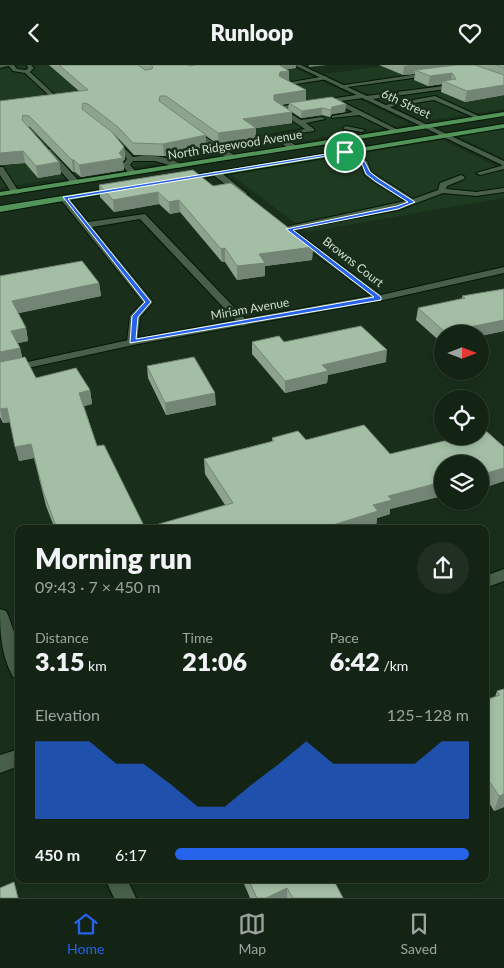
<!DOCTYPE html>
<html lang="en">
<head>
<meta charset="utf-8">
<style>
  body { margin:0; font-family:Lato,sans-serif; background:#202f22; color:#f1f3f6; height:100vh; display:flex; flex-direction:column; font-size:19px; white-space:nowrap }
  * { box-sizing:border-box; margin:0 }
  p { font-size:16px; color:#9da4a0 }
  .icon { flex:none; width:28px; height:28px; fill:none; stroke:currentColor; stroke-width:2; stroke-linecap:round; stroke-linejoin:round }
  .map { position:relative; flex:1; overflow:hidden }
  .sheet { position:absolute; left:15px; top:460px; width:474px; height:358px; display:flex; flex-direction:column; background:#132314; border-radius:10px; box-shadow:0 2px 8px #0003,0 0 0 1px #324034 }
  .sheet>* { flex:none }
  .needle { width:32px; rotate:90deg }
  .buttons { position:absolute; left:434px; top:260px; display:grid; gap:10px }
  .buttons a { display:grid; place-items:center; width:55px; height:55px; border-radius:50%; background:#132314; box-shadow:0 2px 8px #0003,0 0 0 1px #324034; font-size:25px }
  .pin { position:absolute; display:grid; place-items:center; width:42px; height:42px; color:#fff; margin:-21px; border:2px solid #fff; border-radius:50%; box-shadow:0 1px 5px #0007 }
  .round { display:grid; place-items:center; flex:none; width:52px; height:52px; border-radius:26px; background:#202f22 }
  .head { display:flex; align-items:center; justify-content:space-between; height:85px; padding:0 20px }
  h1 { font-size:28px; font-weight:800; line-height:38px }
  .metrics { display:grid; grid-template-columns:repeat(3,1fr); gap:8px; height:85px; padding:5px 20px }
  .metrics div { display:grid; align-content:center }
  .metrics b { font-size:25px; font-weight:800 }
  .metrics small { font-size:14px; font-weight:400 }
  .metrics p { font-size:14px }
  .chart { height:140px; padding:10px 20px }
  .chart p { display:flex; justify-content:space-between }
  .chart svg { width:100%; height:90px; margin-top:5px; fill:#2563eb; opacity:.7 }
  ul { padding:0 20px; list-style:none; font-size:16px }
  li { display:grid; grid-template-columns:80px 60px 1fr; align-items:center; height:38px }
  li i { height:12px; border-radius:6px; background:#2563eb }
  header { display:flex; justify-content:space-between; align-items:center; height:65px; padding:0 20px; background:#132314; font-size:22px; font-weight:800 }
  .tabs { display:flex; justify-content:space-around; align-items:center; height:70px; border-top:1px solid #324034; background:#132314; font-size:14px; color:#9da4a0 }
  .tabs a { display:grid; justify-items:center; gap:2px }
  .tabs .on { color:#2563eb }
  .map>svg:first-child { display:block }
  .built { fill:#1e3a21 }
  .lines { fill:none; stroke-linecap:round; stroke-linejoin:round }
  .service-casing { stroke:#031705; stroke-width:2 }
  .minor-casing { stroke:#031705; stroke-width:2 }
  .tertiary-casing { stroke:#031705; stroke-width:2 }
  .primary-casing { stroke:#031705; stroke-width:2 }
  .service { fill:#48604a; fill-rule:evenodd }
  .minor { fill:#48604a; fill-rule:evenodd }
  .tertiary { fill:#48604a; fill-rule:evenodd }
  .primary { fill:#53945b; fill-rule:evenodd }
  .wall { fill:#8da38e; fill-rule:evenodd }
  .shaded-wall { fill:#738574 }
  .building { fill:#a4bea5; stroke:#738574 }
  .route { fill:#2563eb; stroke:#fff; fill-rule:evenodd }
  .labels { text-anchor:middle; stroke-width:5; stroke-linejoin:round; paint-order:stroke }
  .far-street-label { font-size:12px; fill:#d1ded1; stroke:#192f1b }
</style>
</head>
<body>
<header><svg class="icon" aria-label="back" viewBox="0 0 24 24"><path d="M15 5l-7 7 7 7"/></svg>Runloop<svg class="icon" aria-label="heart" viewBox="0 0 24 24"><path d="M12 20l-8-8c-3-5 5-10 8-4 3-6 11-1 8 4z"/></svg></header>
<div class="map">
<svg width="504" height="833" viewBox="0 0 504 833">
  <rect width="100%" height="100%" fill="#192f1b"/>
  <!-- built -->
  <path class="built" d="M29 0H289L410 59 0 123V3Z
    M391 0H504V44L425 56 324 9Z
    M504 64V94L459 72Z
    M443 75 504 105V133L307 167 231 110Z"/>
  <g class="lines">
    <defs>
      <path id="service" d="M8 0H14L17 4 26 5 28 3 27 0H31L34 3 30 7 59 34V36H55L25 8 13 6Z
        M432 7 434 10 341 23 338 21Z
        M326 11 328 14 289 20 293 23 290 25 280 19Z
        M451 20 453 23 366 35 363 33 341 36 398 65V67H394L359 50 332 53V51L353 47 333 37 283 44 301 55 322 52 325 54 306 58 314 64V66L281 71 295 80V84H289L271 70 305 64 275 44V42L363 29 366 31Z
        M435 31 483 53 478 54 434 35 383 43 380 41Z
        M346 61 365 65 362 67 344 64 343 63Z
        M193 64 234 90V94H228L197 73 190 66Z
        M110 72H114L133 92C149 89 170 91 183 101L179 103 155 96H133L130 100 137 108 130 110 122 100 127 94 110 74Z
        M44 84H50L78 115V119H72L44 88Z
        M342 85H348L367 96 371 107 413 134 438 125 440 118 461 110 465 112 464 114 447 121 446 124 476 127 504 123V127L476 131 443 128 398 145 286 166 285 164 289 161 405 136 374 117 365 110 361 99 342 89Z
        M504 100V104L480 110 476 108Z
        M0 102H3L19 127 18 129 11 127 0 110Z
        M61 131H67L88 157 145 149 249 258 244 261 240 260 140 154 92 162 153 237 140 252 137 277 136 279H128L127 277 130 251 143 237 61 135Z"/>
      <path id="minor" d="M213 106H219L248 129 241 131 213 110Z
        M298 168 381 230 504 202V208L379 236 138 279 0 309V303L138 273 371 231 295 173V169Z
        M0 544 6 546 8 550 19 581V614L13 612C1 590 0 568 0 544Z
        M105 814H127L136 833H114Z"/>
      <path id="tertiary" d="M0 0H13L0 3Z
        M294 0H301L504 96V101Z
        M504 504V516L485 523V511Z
        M19 684V701L0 708V690Z"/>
      <path id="primary" d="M504 47V51L0 131V127Z
        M504 59V63L183 116 179 114 183 112Z
        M118 122 122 124 121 126 0 147V141Z"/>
    </defs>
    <!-- service casing -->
    <use href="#service" class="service-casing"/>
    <!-- minor casing -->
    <use href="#minor" class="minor-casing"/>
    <!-- tertiary casing -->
    <use href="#tertiary" class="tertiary-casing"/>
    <!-- primary casing -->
    <use href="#primary" class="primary-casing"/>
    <!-- service -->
    <use href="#service" class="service"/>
    <!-- minor -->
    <use href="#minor" class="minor"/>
    <!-- tertiary -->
    <use href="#tertiary" class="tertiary"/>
    <!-- primary -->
    <use href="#primary" class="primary"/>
  </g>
  <!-- wall -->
  <path class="wall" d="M49 0H296V3L287 4 289 16 306 25V36L346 39 345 47 332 49 330 52 322 50 301 53 292 47V58L256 63V74L219 80 206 71V82L164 91 134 90 119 74 113 68 124 82 125 94 123 96 124 105 81 112 75 107H73L30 62 28 61 59 97 61 109 38 113 25 98 0 100V36L79 26ZM289 38 288 44 281 40Z
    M379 0H504V30L465 37 441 27 442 19 428 21 414 15 415 9 403 10Z
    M99 120 213 121 313 182 312 195 265 201V211L237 215 225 197H222L180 147 170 149 159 139 114 147 100 132Z
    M82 196 99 218 101 231 18 248 26 263 28 276 18 278 20 283 22 292H25L36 313 76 303 90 325 92 339 84 341 97 381 104 380 145 463 225 440 205 409 204 394 272 376V373L298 366 306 375 364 360 390 389 465 371H480V368L486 366 504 382V416L480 424V399H442V431L390 444V449L377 453 376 461 366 464H55L46 441 34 393 19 396 10 357 3 358 0 352V211Z
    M504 224V266L480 271V269H442V278L416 255 418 243 462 234V231Z
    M252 277H284L386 297 328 310 327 318 285 328 252 289Z
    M147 301 216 340 166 350 148 313Z
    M504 624V742L494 746 485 731V635L495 632 497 626Z
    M242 814H333L343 833H250Z"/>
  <!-- shaded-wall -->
  <path class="shaded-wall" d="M271 0H296V3L271 6Z
    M309 0H327L309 2Z
    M409 0H472L415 5V9L403 10 404 1Z
    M289 6V16L279 21 280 7Z
    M452 8 451 18 443 16 442 19 428 21 430 11Z
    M504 20V30L465 37 467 26Z
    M306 25V36L274 41V30Z
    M346 39 345 47 332 49 330 52 331 45 332 42Z
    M322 43V50L301 53 302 46Z
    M292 47V58L256 63V74L219 80 218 68 243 54Z
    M206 70V82L164 91 163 79Z
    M124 82 125 94 123 96 124 105 81 112 79 100 119 88Z
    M23 86 25 98 0 100V88Z
    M72 95H74L75 107H73Z
    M59 97 61 109 38 113 36 101Z
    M158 127 159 139 114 147 113 135Z
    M179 135 180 147 170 149 169 137Z
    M313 182 312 195 265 201V211L237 215V201L259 189Z
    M225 183V197H222L221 184Z
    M99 218 101 231 15 249 12 236Z
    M504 255V266L480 271V269H445V267Z
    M26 263 28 276 14 279 11 266Z
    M20 283 23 296 0 301V287Z
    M387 285 386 297 328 310 327 318 285 328V316L322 300Z
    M90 325 92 339 81 342 79 328Z
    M215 328 216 340 166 350 165 338Z
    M7 343 10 357 3 358 0 344Z
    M31 379 34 393 19 396 15 382Z
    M504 403V416L480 424V410Z
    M442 417V431L390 444V449L377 453 376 461 366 464H320L373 440 388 431Z
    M504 729V742L494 746 499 731Z
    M287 823V833H266Z"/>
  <!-- building -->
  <path class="building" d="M59 0H138L145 5 152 4 153 2 151 0H188L190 1 196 0H279L289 6 280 7 279 11 306 25 274 30V35L292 47 243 54 256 63 218 68 166 31H160L159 36 206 70 163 79 133 78 118 62 88 39 83 38 82 44 112 67 124 82 119 88 123 93 79 100 74 95H72L29 51 23 50 22 55 59 97 36 101 23 86 0 88V36L88 25Z
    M456 0H475L504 10V20L467 26 443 16 456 14 452 8 430 11 415 5Z
    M496 0H504V3Z
    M332 32 346 39 332 42 331 45 322 43 302 46 289 38Z
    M193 105 213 121 231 118 313 182 259 189 265 198 237 201 225 183 221 184 179 135 169 137 158 127 113 135 99 120Z
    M82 196 99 218 12 236 26 263 11 266 20 283 0 287V211Z
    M504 224V255L445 267 418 243 465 233 462 231Z
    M361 261 387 285 322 300 328 306 285 316 252 277 279 271 284 277Z
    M25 292 36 313 76 303 90 325 79 328 97 381 104 380 145 463 233 438 204 394 274 376 272 373 298 366 306 375 364 360 390 389 465 371H480V368L486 366 504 382V403L480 410V399H442V417L388 431 392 435 373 440 378 446 320 464H57L43 426 31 379 15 382 7 343 0 344V297Z
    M194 292 215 328 165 338 147 301Z
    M504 624V729L499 731 485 710V635L500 630 497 626Z
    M248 814H333L343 833H293L287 823 266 833H257Z
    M14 817 18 833H0V823Z"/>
  <!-- route -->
  <path class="route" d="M345 86 365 97 370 107 379 114 415 137 398 144 293 165 381 232V235L130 278 132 251 145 237 63 132ZM345 88 362 99 366 109 375 116 408 137 397 141 286 164 374 232 136 274 138 252 151 237 68 134Z"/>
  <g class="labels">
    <!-- far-street labels -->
    <g class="far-street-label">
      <text transform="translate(406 39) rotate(25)" y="4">6th Street</text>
      <text transform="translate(235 80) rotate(-9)" y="4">North Ridgewood Avenue</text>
      <text transform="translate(353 197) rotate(38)" y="4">Browns Court</text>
      <text transform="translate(250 244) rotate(-10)" y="4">Miriam Avenue</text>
    </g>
  </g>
</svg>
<div class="buttons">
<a><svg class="needle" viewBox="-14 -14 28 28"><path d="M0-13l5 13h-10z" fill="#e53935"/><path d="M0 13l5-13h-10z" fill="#9da4a0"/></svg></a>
<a><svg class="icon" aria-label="locate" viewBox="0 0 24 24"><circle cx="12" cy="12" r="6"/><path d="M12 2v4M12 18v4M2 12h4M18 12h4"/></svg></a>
<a><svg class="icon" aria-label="layers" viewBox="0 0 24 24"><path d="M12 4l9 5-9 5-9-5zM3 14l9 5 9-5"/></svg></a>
</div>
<div class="pin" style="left:345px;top:87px;background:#1e9e55"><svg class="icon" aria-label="arrive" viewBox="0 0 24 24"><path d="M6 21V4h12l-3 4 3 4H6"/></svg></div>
<section class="sheet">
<div class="head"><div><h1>Morning run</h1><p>09:43 · 7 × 450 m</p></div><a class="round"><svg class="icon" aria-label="share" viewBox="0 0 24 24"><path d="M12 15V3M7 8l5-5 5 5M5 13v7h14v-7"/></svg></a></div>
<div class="metrics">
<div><p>Distance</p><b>3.15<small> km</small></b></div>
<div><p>Time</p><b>21:06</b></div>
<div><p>Pace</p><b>6:42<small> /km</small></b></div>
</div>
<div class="chart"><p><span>Elevation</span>125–128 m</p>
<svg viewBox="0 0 160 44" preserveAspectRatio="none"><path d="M0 44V6L10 6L20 6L30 17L40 17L50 27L60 38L70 38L80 27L90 17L100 6L110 17L120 17L130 17L140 17L150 6L160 6V44z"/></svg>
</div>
<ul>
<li><b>450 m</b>6:17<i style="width:100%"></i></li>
</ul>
</section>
</div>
<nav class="tabs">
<a class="on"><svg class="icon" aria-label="home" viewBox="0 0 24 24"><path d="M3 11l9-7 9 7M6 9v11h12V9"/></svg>Home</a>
<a><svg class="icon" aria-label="map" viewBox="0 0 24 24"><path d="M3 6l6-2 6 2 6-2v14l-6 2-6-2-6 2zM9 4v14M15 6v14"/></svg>Map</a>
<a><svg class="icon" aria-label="saved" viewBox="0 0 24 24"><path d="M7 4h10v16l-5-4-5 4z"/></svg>Saved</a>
</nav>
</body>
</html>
